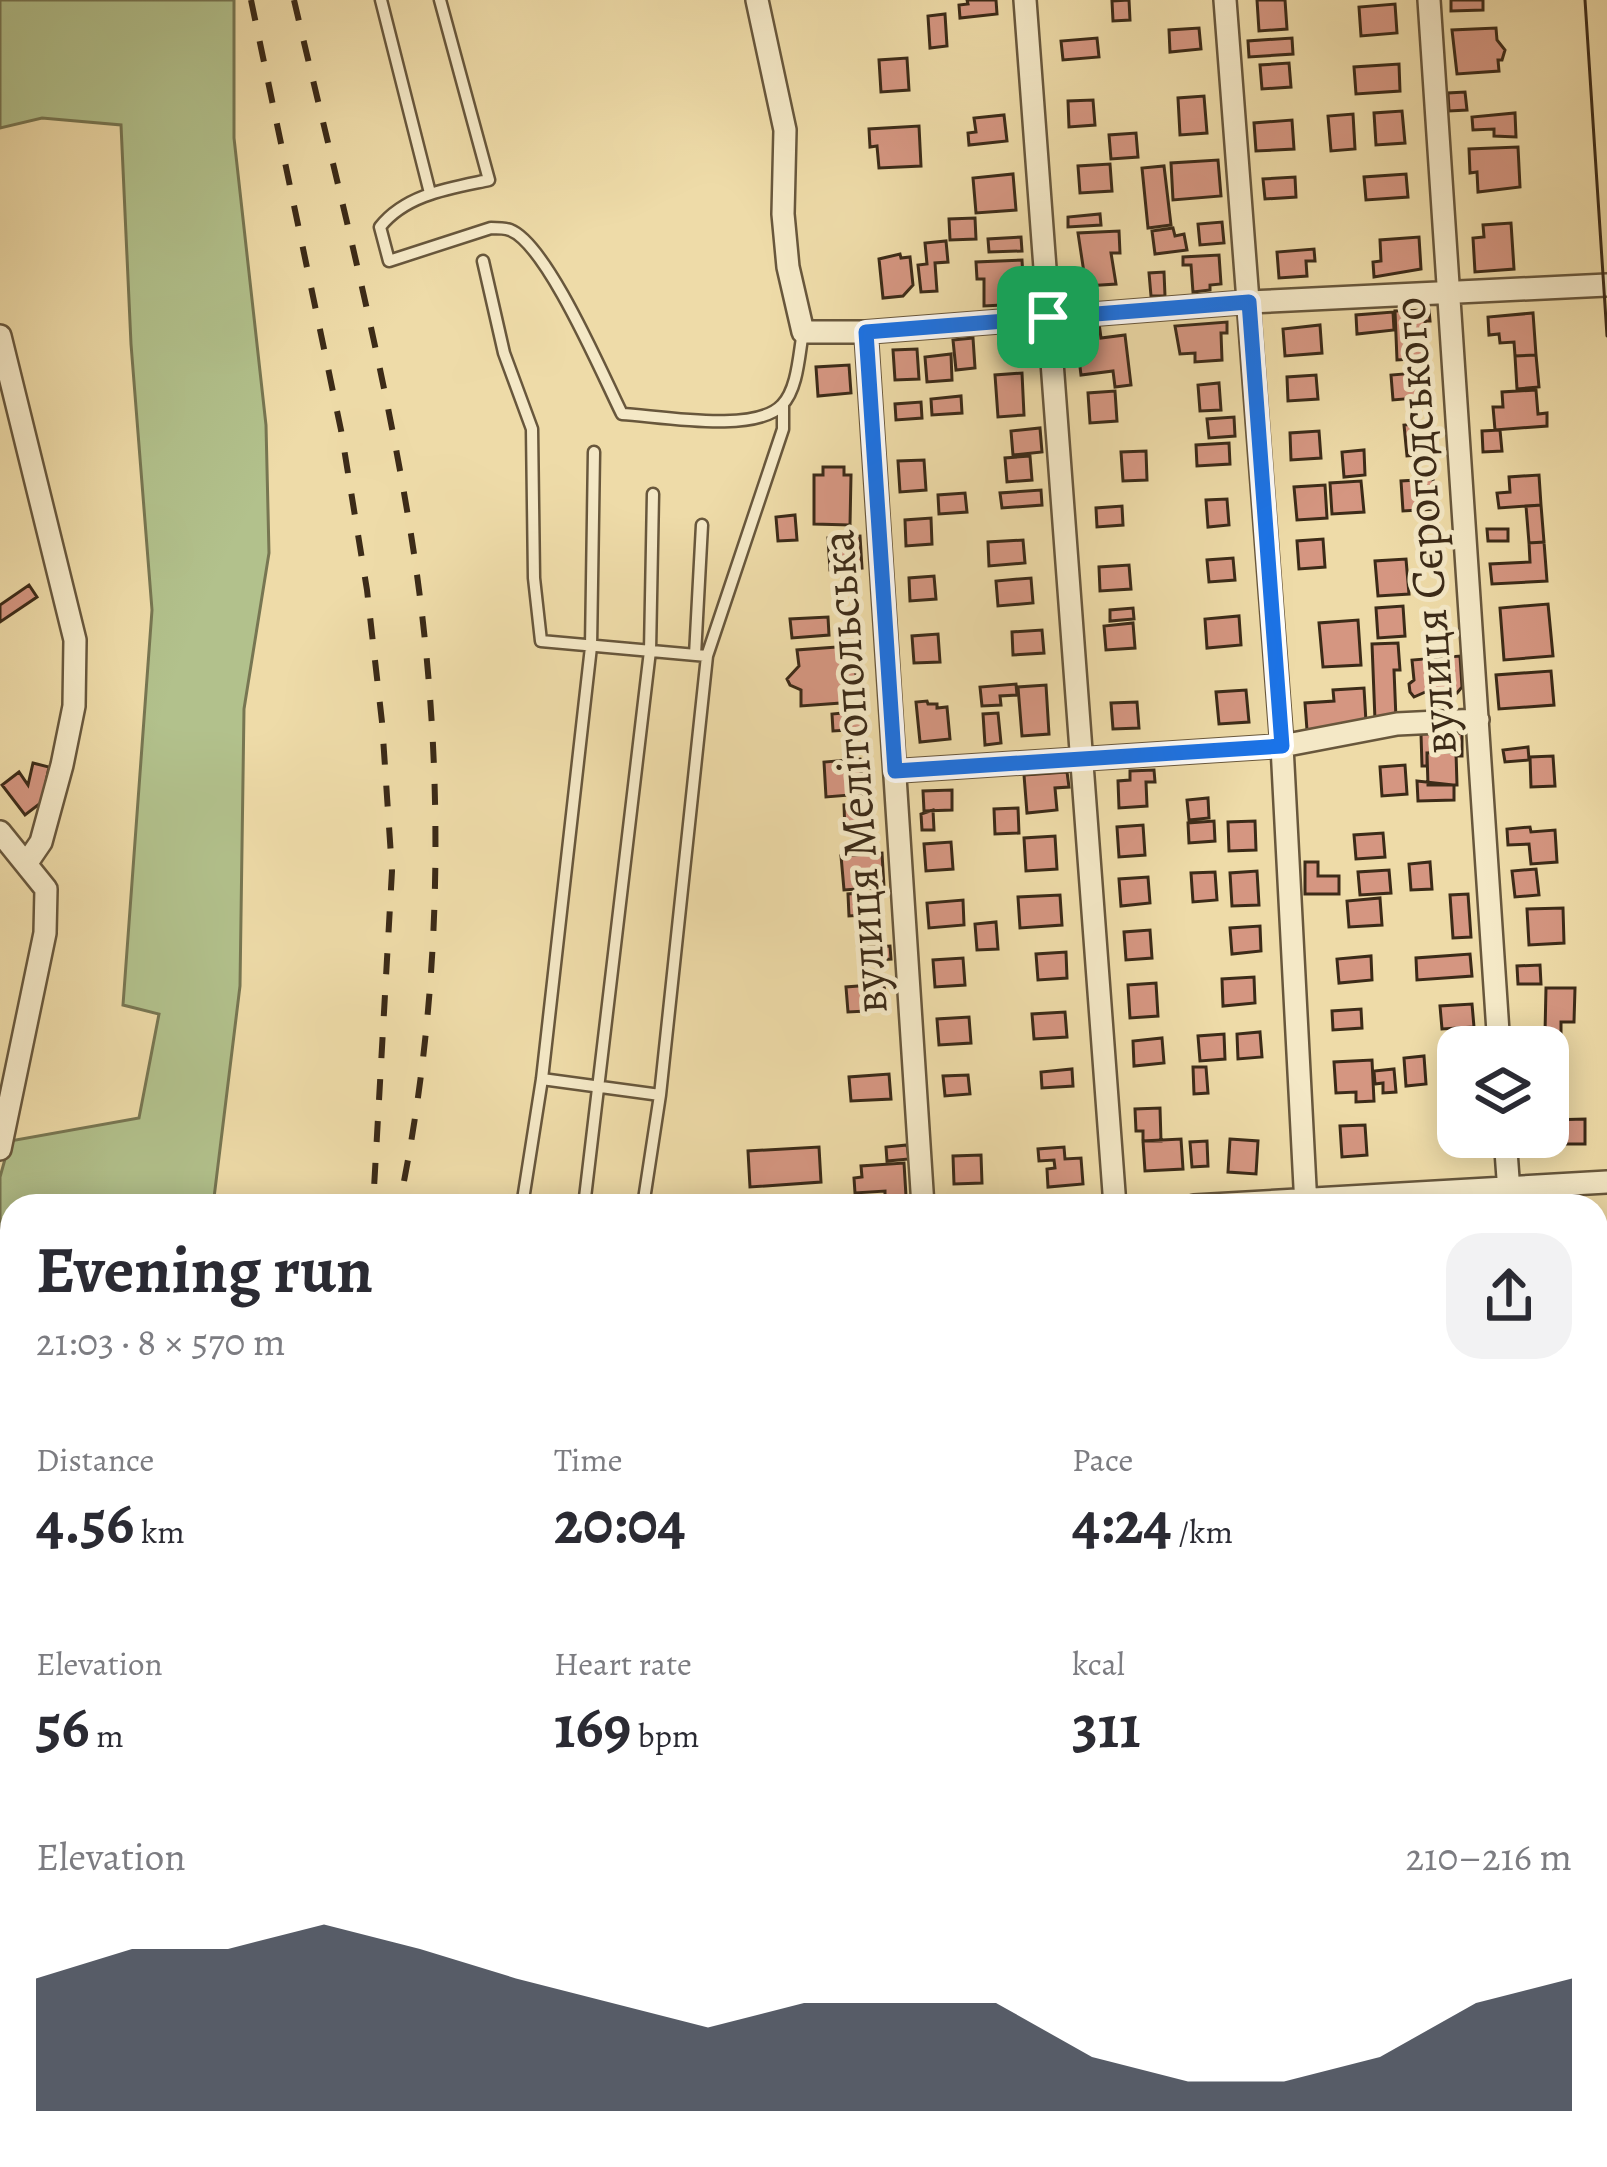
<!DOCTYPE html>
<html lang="en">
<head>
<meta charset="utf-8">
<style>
  body { margin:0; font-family:Alegreya,serif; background:#f2f2f3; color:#2b2b33; height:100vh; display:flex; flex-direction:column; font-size:45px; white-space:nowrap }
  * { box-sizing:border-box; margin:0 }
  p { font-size:39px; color:#7c7c81 }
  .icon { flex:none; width:66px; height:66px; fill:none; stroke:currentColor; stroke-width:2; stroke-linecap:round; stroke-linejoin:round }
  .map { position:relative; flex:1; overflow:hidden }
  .drawer { position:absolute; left:0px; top:1194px; width:1608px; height:975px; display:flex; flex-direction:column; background:#fff; border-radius:36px 36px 0 0; box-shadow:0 6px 30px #0003 }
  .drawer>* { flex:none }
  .buttons { position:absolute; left:1437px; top:1026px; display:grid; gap:24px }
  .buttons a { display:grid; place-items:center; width:132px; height:132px; border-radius:24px; background:#fff; box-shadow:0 6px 30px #0003; font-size:60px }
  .pin { position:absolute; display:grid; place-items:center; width:102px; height:102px; color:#fff; margin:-51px; border-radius:24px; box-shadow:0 6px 18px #0006 }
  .round { display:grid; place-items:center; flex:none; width:126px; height:126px; border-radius:36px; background:#f2f2f3 }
  .overview { display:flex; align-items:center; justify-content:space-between; height:204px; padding:0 36px }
  h1 { font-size:66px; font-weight:600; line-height:90px }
  .figures { display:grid; grid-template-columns:repeat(3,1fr); gap:18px; height:204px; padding:12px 36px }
  .figures div { display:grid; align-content:center }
  .figures b { font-size:60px; font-weight:600 }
  .figures small { font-size:33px; font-weight:400 }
  .figures p { font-size:33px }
  .chart { height:336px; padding:24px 36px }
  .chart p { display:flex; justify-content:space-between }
  .chart svg { width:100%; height:216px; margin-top:12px; fill:#111827; opacity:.7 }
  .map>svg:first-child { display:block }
  .green { fill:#b2c18c; stroke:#777652; stroke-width:3 }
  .building { fill:#d59681; stroke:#3c2b18; stroke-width:3 }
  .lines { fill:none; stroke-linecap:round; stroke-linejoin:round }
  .service-casing { stroke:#68573c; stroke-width:15 }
  .minor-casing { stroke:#68573c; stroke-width:26 }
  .service { stroke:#f4e8c6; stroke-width:10 }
  .minor { stroke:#f4e8c6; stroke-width:21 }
  .tram { stroke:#3c2b18; stroke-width:3 }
  .rail { stroke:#3c2b18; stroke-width:6; stroke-dasharray:21 21; stroke-linecap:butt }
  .route-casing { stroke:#fff; stroke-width:24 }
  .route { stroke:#1a73e8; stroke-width:15 }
  .labels { text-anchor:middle; stroke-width:10; stroke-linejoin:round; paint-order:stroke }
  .street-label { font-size:48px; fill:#3c2b18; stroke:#f4e8c6 }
</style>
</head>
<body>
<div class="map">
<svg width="1607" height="2167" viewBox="0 0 1607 2167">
  <rect width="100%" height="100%" fill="#eedba8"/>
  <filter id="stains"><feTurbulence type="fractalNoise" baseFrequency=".00167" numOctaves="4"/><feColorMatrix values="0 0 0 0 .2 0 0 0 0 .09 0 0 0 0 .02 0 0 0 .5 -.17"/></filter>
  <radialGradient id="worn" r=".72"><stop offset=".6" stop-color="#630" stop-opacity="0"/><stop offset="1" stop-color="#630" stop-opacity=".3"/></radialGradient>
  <!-- green -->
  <path class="green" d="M0 0H234V138L266 425 269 553 244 709 240 986 213 1206H12V1408L0 1400V1177L10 1141 139 1118 159 1014 123 1005 152 610 131 344 121 125 42 118 0 128Z
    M0 1457 12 1476 9 1855 0 1850Z"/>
  <!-- building -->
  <path class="building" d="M967 0H996L997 14 960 18 959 5 968 4Z
    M1129 0 1130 20 1113 21 1112 1Z
    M1257 0H1285L1287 29 1259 31Z
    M1451 0H1483V10L1451 11Z
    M1395 4 1397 33 1361 36 1359 7Z
    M945 14 947 46 930 48 928 16Z
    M1199 28 1201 49 1170 52 1169 30Z
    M1496 28 1497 40 1505 50 1502 60H1498L1499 71 1457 74 1452 30Z
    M1097 38 1099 57 1063 60 1061 41Z
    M1292 38 1293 54 1249 57 1248 41Z
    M907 58 909 90 881 92 879 60Z
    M1289 63 1291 87 1262 89 1260 65Z
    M1399 64 1400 91 1356 94 1354 67Z
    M1465 92 1467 110 1449 111 1448 93Z
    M1204 96 1207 133 1180 135 1178 98Z
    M1093 100 1095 125 1069 127 1068 101Z
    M1402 111 1405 143 1376 145 1374 113Z
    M1515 113 1516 137 1494 136V129L1473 130 1472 117Z
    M1353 114 1355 149 1331 151 1328 116Z
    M1004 115 1007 141 969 145 968 133 976 132 974 118Z
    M1292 120 1294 149 1256 151 1254 123Z
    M919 126 921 166 879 168 877 146 870 147 869 129Z
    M1136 133 1138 157 1111 159 1109 135Z
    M1518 147 1520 187 1478 192 1477 172 1470 173 1469 149Z
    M1218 160 1221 196 1173 200 1171 163Z
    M1110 164 1112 191 1080 193 1078 166Z
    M1164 166 1171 225 1148 228 1142 168Z
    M1013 174 1016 210 976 213 973 178Z
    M1406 174 1408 197 1366 200 1364 177Z
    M1295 177 1296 197 1265 199 1263 179Z
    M1100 214 1101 225 1068 227V217Z
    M975 218 976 239 950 240 949 219Z
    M1222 222 1224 243 1200 245 1198 224Z
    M1511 223 1514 269 1475 272 1473 238 1484 237 1483 225Z
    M1173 228 1175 236 1184 234 1187 250 1155 254 1152 231Z
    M1119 231 1120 253H1111L1116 284 1086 286 1078 233Z
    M1021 237 1022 251 989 252 988 239Z
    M1419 237 1421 269 1374 277 1373 262 1381 261 1380 240Z
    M946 241 948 262 935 263 937 291 921 292 918 265 927 264 925 243Z
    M1314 249 1315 261H1306L1307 276 1279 278 1277 252Z
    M900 254 901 258 910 257 913 285 903 296 883 298 879 259Z
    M1219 255 1221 284 1210 285V290L1193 292 1191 265H1183V257Z
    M1022 260 1023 277H1015L1016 293 1001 294 1002 305 984 306V279H977L976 262Z
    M1164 272 1165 296H1151L1149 273Z
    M1429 310 1430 321H1425L1427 358 1397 360 1395 311Z
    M1393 312 1394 330 1357 334 1356 315Z
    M1533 313 1536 355 1515 356 1514 342 1500 343 1499 334 1489 335 1488 317Z
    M1227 322V333H1221L1222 360 1195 362V353L1180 354 1175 326Z
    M1099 323 1101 338 1125 335 1131 385 1115 387 1113 371 1081 375 1075 326Z
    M1320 325 1322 353 1285 356 1283 329Z
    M973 338 975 368 956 370 953 340Z
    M917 349 919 379 895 380 893 350Z
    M951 354 952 380 927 382 925 357Z
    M1536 355 1539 387 1517 389 1515 356Z
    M849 365 851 393 818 396 816 367Z
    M1427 372 1428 397 1393 400 1391 375Z
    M1022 373 1024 415 998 417 995 375Z
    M1316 375 1318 399 1288 401 1287 377Z
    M1219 383 1221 410 1200 411 1198 385Z
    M1536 390 1538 414 1547 413V426L1495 430 1493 407H1503L1502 392Z
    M1115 391 1117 421 1090 423 1088 393Z
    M961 396 962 413 932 415 931 399Z
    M921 402 922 418 896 420 895 404Z
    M1234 417 1235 436 1209 438 1207 419Z
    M1429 423 1431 454 1407 456 1404 425Z
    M1040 428 1042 452 1013 455 1011 431Z
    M1500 430 1502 451 1483 452 1482 431Z
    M1319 431 1321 458 1291 460 1290 433Z
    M1229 443 1230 464 1197 466 1196 445Z
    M1364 450 1365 475 1344 477 1342 452Z
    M1146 451 1147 480 1123 481 1121 452Z
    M1030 456 1032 480 1007 482 1005 458Z
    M924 460 926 490 900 492 898 461Z
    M823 467H844V475H851L850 525 814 524V475H823Z
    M1539 475 1541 505 1499 508 1497 493 1510 492 1509 477Z
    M1433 479 1435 509 1403 511 1401 481Z
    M1361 481 1364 512 1332 514 1330 483Z
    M1325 485 1327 518 1297 520 1294 487Z
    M1041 490 1042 505 1002 508 1000 493Z
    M965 493 967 512 939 514 938 495Z
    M1227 499 1229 525 1208 527 1206 500Z
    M1541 505 1544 542 1529 543 1526 506Z
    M1122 506 1123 525 1097 527 1096 508Z
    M795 515 797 540 778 541 776 517Z
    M931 518 932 544 906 546 905 520Z
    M1487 529H1508V541H1488Z
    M860 536 862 568 830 570 828 538Z
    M1323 539 1325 567 1299 569 1297 541Z
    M1023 540 1025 563 989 566 988 542Z
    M1544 542 1547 581 1492 584 1490 564 1530 562 1529 543Z
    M1233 558 1235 580 1209 582 1207 560Z
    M1406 559 1409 594 1378 596 1375 561Z
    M1129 565 1131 589 1100 591 1099 567Z
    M934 576 936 599 910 601 909 578Z
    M1031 578 1033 603 998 606 996 581Z
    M29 585 37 597 0 622V605Z
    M1548 604 1553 656 1504 660 1500 608Z
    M1403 606 1405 636 1378 638 1376 608Z
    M1133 608 1134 619 1110 621V610Z
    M1239 616 1241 645 1207 648 1205 619Z
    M828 617 829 635 792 638 790 619Z
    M1358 620 1361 665 1323 667 1319 623Z
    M1133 623 1135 648 1106 650 1104 626Z
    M1042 630 1044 653 1013 655 1012 632Z
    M938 634 940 662 914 663 912 636Z
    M1398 643 1400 670H1394L1396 719 1375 720 1372 644Z
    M850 646 856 674 854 702 801 706V690L790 685 787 679 799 666 797 650Z
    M1460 656 1462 687 1457 693 1445 689 1443 694 1432 695 1430 690 1414 697 1410 692 1409 684 1414 680 1412 660Z
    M1551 671 1554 705 1499 709 1496 675Z
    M1016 684 1017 695 1000 696 1001 705 982 706 980 687Z
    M1046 685 1049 734 1022 736 1018 687Z
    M1364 688 1366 722 1307 730 1305 703 1334 701 1333 690Z
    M1246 690 1249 722 1219 724 1216 692Z
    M927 701 928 704H937V708L947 707 950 739 920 742 916 702Z
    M1137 702 1139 728 1113 729 1111 703Z
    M864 711 865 729 833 731 832 714Z
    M998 713 1001 743 985 745 983 714Z
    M1462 733V756H1456V752L1427 753V766H1422L1421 734Z
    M1528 747 1529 760 1505 762 1503 750Z
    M1456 752 1457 785H1428L1427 753Z
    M1553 756 1555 786 1531 787 1530 757Z
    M860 759 863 794 826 797 824 762Z
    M33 763 49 767 42 802 25 815 2 785 19 772 28 785Z
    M1405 765 1407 794 1382 796 1380 767Z
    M1154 770 1155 782H1146L1147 806 1119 808 1118 781 1130 780V771Z
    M1067 772 1069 787 1055 788 1057 810 1027 813 1024 775Z
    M1417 781 1454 785V800L1418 801Z
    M952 790V810L924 811 923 791Z
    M1208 798 1209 818 1189 820 1187 800Z
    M870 803 872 829 845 831 844 805Z
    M1018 808 1019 833 995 834 994 809Z
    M933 810 934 830H922L921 814Z
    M1214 821 1215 841 1189 843 1188 823Z
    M1255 821 1256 850 1229 851 1228 822Z
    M1143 825 1145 855 1119 857 1117 827Z
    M1530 827 1531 832 1555 830 1557 862 1531 864 1529 844 1508 845 1507 829Z
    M1383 833 1385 857 1356 859 1354 835Z
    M1055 836 1057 869 1026 871 1024 838Z
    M951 842 953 869 926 871 924 844Z
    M882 853 884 887 844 890 841 856Z
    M1305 862H1318V876H1339V894H1305Z
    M1430 862 1432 889 1411 890 1409 864Z
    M1536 869 1539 895 1515 897 1512 871Z
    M1389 870 1391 893 1360 895 1358 872Z
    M1257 871 1259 905 1232 906 1230 873Z
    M1215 872 1217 900 1193 902 1191 873Z
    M1148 877 1150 903 1121 906 1119 879Z
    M876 892 878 914 849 916 848 894Z
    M1468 894 1471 937 1453 938 1450 895Z
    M1060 895 1062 925 1020 928 1018 897Z
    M1380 898 1382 925 1349 927 1347 901Z
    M963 900 964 925 929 928 927 903Z
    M1563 908 1564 943 1529 945 1527 909Z
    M996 922 998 949 977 950 975 924Z
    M1260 926 1261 951 1232 954 1230 928Z
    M1150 930 1152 958 1126 960 1124 932Z
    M890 946 891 959 860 961 859 948Z
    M1066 952 1067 978 1038 980 1036 954Z
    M1470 954 1472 976 1417 980 1416 958Z
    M1371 956 1372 980 1339 983 1337 959Z
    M963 958 965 985 935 987 933 960Z
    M1540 965 1541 984H1518L1517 966Z
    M1254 977 1255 1003 1223 1006 1222 979Z
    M1156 983 1158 1016 1130 1018 1128 985Z
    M884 984 886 1010 848 1012 846 987Z
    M1546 988H1575L1574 1022H1561V1033H1545Z
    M1472 1004 1474 1027 1442 1029 1440 1006Z
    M1361 1009 1362 1028 1333 1030 1332 1011Z
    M1065 1012 1067 1037 1034 1039 1032 1014Z
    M969 1017 971 1043 939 1045 937 1019Z
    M1260 1032 1262 1057 1238 1059 1237 1034Z
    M1224 1034 1225 1059 1200 1061 1198 1036Z
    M1162 1038 1164 1063 1134 1066 1133 1041Z
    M1424 1056 1426 1084 1406 1086 1404 1058Z
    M1372 1060 1374 1101 1356 1102V1092L1336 1093 1334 1062Z
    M1193 1067H1206L1208 1093 1194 1094Z
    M1072 1069 1073 1086 1042 1088 1041 1072Z
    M1394 1069 1396 1092 1383 1093V1083L1375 1084 1374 1071Z
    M889 1074 891 1099 851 1101 849 1077Z
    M968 1075 970 1094 945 1096 943 1076Z
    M1160 1108 1161 1141H1143V1131H1136L1135 1109Z
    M1456 1119 1458 1137H1481L1482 1150 1455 1152Z
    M1585 1119V1144H1549V1120Z
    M1365 1125 1367 1155 1342 1157 1340 1126Z
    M1181 1139 1183 1169 1145 1171 1143 1141Z
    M1230 1139 1258 1141 1256 1174 1228 1172Z
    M1207 1141 1208 1166 1192 1167 1190 1142Z
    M907 1145 909 1159 887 1161 886 1147Z
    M819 1147 821 1182 750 1187 748 1151Z
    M1064 1147 1065 1159 1081 1158 1083 1184 1048 1187 1047 1169 1055 1168 1054 1160 1039 1161 1038 1149Z
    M981 1155 982 1183 954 1184 953 1156Z
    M904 1163 906 1196 885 1198V1191L855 1193 854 1178 862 1177 861 1166Z
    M1607 1641V1663L1596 1664V1642Z
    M1596 1666H1604L1605 1695H1596Z
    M1596 1715H1607V1760L1596 1761Z
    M1596 1763H1607V1798L1596 1799Z
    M1596 1812H1603L1605 1842 1596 1843Z
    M1607 1866V1890L1596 1891V1867Z
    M1607 1928V1964L1596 1967V1929Z
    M1596 1972H1607V2021L1596 2016Z
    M239 2157H299L295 2167H261Z
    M426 2157H462L454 2167H426L421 2163Z"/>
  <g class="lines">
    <defs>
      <path id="service" d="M381 0 430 193
        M440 0 489 180C451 188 406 194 380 227L389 261 491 228C496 228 505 228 510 230 547 244 603 376 622 414 659 416 755 434 782 405 798 389 799 353 803 332
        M483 261 504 353 532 429 534 578 541 641 707 656
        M695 655 702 525
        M542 1079 660 1095
        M522 1206 542 1079 591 647 594 452
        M584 1206 650 651 653 494
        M643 1206 660 1095 707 656 783 429V405
        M0 1408 12 1415
        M0 1446 12 1463"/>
      <path id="minor" d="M757 0 785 130 783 214 788 267 803 332H866L1249 302 1607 285
        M1025 0 1115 1206
        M1225 0 1282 746 1306 1206
        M1429 0 1499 1047
        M866 332 923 1206
        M0 336 75 640 74 706 62 765 41 842 26 864
        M895 771 1282 746 1397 724 1478 720
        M0 832 46 889 45 933 0 1149
        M1505 1137 1510 1206
        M1194 1206 1607 1182
        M1596 2100 1607 2104
        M540 2157 548 2167
        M1052 2157 1060 2167
        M342 2167 347 2157"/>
    </defs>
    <!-- service casing -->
    <use href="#service" class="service-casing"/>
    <!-- minor casing -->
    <use href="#minor" class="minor-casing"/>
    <!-- service -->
    <use href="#service" class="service"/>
    <!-- minor -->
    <use href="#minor" class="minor"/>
    <!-- tram -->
    <path class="tram" d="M1585 0 1607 336"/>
    <!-- rail -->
    <path class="rail" d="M251 0 341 430 367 590 382 722 392 871 373 1206
      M294 0C334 171 379 343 408 516 446 741 446 982 399 1206
      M62 2167 66 2157"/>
  </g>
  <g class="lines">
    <defs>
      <path id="route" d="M1249 302 1282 746 895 771 866 332Z"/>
    </defs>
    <!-- route casing -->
    <use href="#route" class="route-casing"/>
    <!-- route -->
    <use href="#route" class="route"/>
  </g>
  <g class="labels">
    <!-- street labels -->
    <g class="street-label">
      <text transform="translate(1423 526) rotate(-94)" y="17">вулиця Сєрогодського</text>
      <text transform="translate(853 772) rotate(-94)" y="17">вулиця Мелітопольська</text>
    </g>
  </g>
  <rect width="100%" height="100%" filter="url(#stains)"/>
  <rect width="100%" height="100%" fill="url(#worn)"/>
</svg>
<div class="buttons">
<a><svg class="icon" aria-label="layers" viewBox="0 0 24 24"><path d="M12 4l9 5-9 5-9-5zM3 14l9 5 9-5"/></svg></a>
</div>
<div class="pin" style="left:1048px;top:317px;background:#1e9e55"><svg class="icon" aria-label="arrive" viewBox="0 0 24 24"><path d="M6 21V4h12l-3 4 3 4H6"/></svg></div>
<section class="drawer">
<div class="overview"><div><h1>Evening run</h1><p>21:03 · 8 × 570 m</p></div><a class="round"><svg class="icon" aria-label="share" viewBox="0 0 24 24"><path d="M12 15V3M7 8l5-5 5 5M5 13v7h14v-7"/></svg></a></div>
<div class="figures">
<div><p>Distance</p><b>4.56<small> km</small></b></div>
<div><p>Time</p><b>20:04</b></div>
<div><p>Pace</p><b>4:24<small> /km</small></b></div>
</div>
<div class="figures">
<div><p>Elevation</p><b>56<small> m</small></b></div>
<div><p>Heart rate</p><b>169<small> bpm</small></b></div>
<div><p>kcal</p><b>311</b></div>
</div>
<div class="chart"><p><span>Elevation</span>210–216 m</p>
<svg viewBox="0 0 160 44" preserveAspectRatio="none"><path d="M0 44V17L10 11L20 11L30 6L40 11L50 17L60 22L70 27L80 22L90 22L100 22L110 33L120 38L130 38L140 33L150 22L160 17V44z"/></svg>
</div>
</section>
</div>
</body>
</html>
